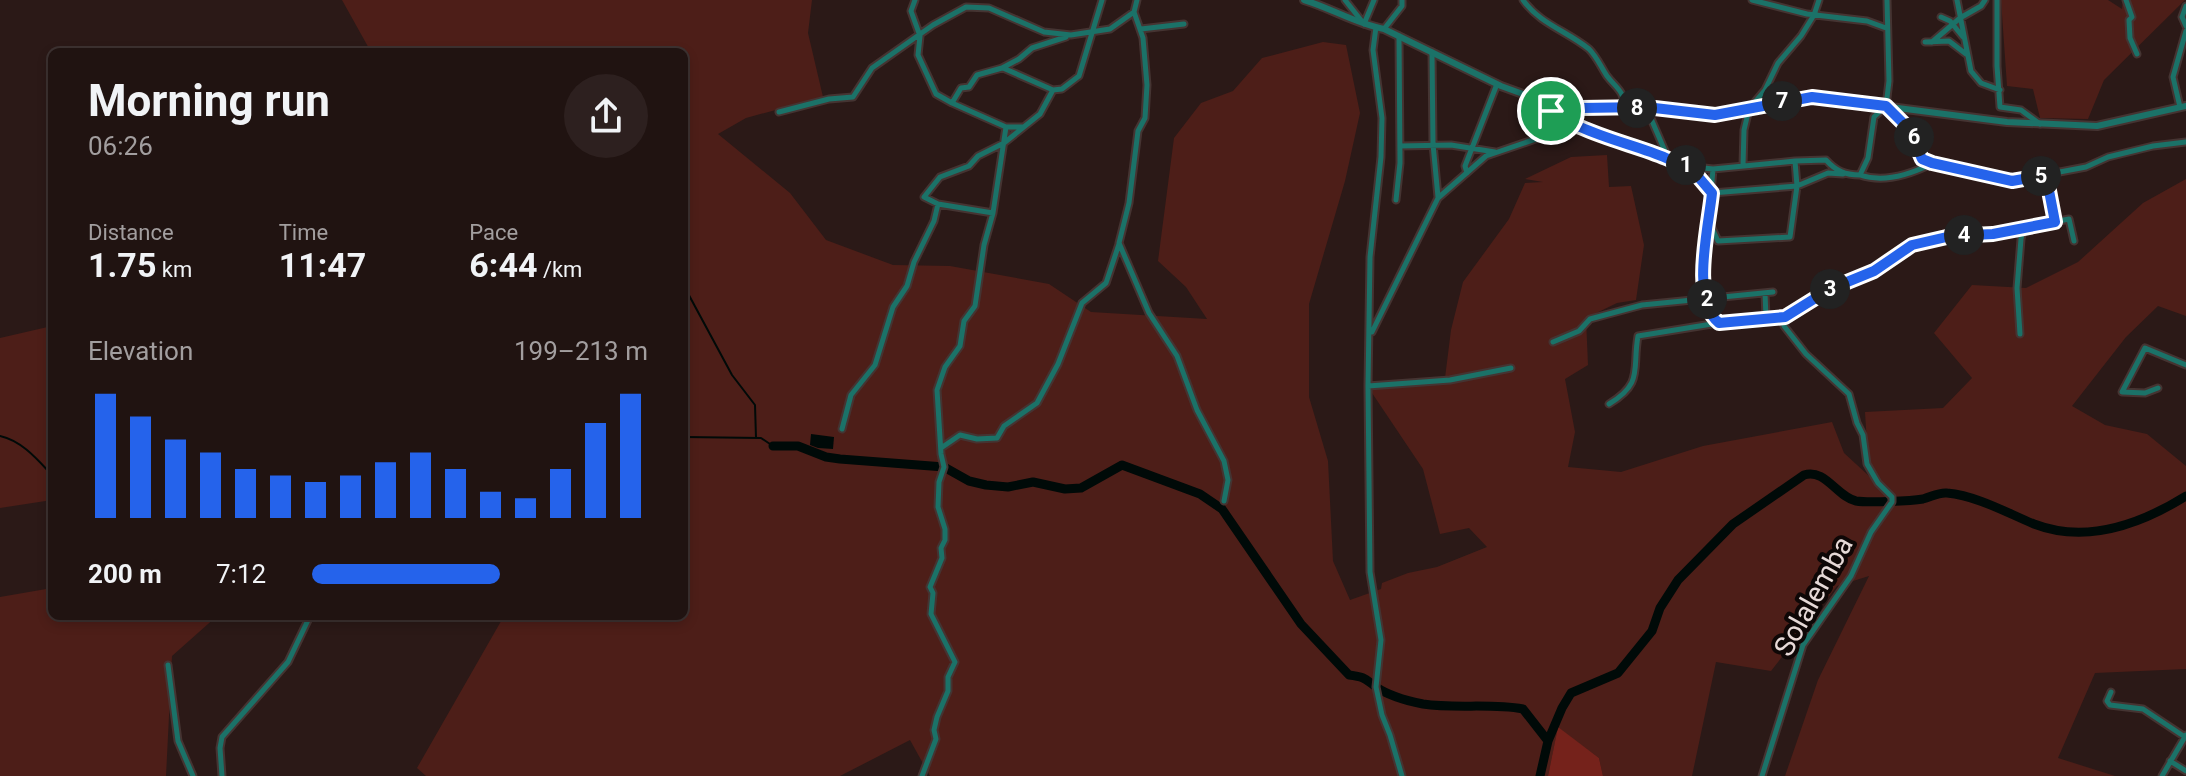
<!DOCTYPE html>
<html lang="en">
<head>
<meta charset="utf-8">
<style>
  body { margin:0; font-family:Roboto,sans-serif; background:#2d201f; color:#f1f3f6; height:100vh; display:flex; flex-direction:column; font-size:30px; white-space:nowrap }
  * { box-sizing:border-box; margin:0 }
  p { font-size:26px; color:#a29e9f }
  .icon { flex:none; width:44px; height:44px; fill:none; stroke:currentColor; stroke-width:2; stroke-linecap:round; stroke-linejoin:round }
  .map { position:relative; flex:1; overflow:hidden }
  .details { position:absolute; left:48px; top:48px; width:640px; height:572px; display:flex; flex-direction:column; background:#201311; border-radius:12px; box-shadow:0 4px 12px #0003,0 0 0 2px #3d3231 }
  .details>* { flex:none }
  .pin { position:absolute; display:grid; place-items:center; width:68px; height:68px; color:#fff; margin:-34px; border:4px solid #fff; border-radius:50%; box-shadow:0 2px 8px #0007 }
  .km { position:absolute; width:40px; height:40px; margin:-20px; border-radius:50%; background:#222; color:#fff; font-size:22px; line-height:40px; text-align:center }
  .round { display:grid; place-items:center; flex:none; width:84px; height:84px; border-radius:42px; background:#2d201f }
  .summary { display:flex; align-items:center; justify-content:space-between; height:136px; padding:0 40px }
  h1 { font-size:44px; font-weight:700; line-height:60px }
  .stats { display:grid; grid-template-columns:repeat(3,1fr); gap:12px; height:136px; padding:8px 40px }
  .stats div { display:grid; align-content:center }
  .stats b { font-size:34px; font-weight:700 }
  .stats small { font-size:22px; font-weight:400 }
  .stats p { font-size:22px }
  .chart { height:224px; padding:16px 40px }
  .chart p { display:flex; justify-content:space-between }
  .chart svg { width:100%; height:144px; margin-top:8px; stroke:#2563eb; stroke-width:6 }
  ul { padding:0 40px; list-style:none; font-size:26px }
  li { display:grid; grid-template-columns:128px 96px 1fr; align-items:center; height:60px }
  li i { height:20px; border-radius:10px; background:#2563eb }
  .map>svg:first-child { display:block }
  .green { fill:#4d1e18 }
  .forest { fill:#75221b }
  .water { fill:#000a08 }
  .lines { fill:none; stroke-linecap:round; stroke-linejoin:round }
  .stream { stroke:#000a08; stroke-width:2 }
  .river { stroke:#000a08; stroke-width:9 }
  .minor-casing { stroke:#453432; stroke-width:9 }
  .tertiary-casing { stroke:#453432; stroke-width:10 }
  .minor { stroke:#1b7268; stroke-width:5 }
  .tertiary { stroke:#1b7268; stroke-width:6 }
  .route-casing { stroke:#fff; stroke-width:16 }
  .route { stroke:#2563eb; stroke-width:10 }
  .labels { text-anchor:middle; stroke-width:8; stroke-linejoin:round; paint-order:stroke }
  .street-label { font-size:28px; fill:#e6d9d7; stroke:#0e0706 }
</style>
</head>
<body>
<div class="map">
<svg width="2186" height="776" viewBox="0 0 2186 776">
  <rect width="100%" height="100%" fill="#2b1917"/>
  <!-- green -->
  <path class="green" d="M342 0H812L808 33 823 97 746 118 718 134 790 193 826 240 893 265 950 266 1049 284 1091 312 1207 319 1186 287 1158 261 1174 138 1201 103 1233 91 1262 58 1323 42 1346 45 1360 113 1345 181 1309 304V397L1328 461 1333 561 1350 600 1381 589 1382 583 1408 573 1437 567 1487 547 1469 528 1440 534 1423 469 1370 390 1445 378 1451 330 1463 282 1509 219 1525 183 1543 182 1525 179 1571 157 1607 155 1609 187 1631 186 1644 245 1636 300 1617 303 1586 318 1588 365 1565 379 1575 432 1568 467 1621 472 1703 446 1832 422 1844 453 1869 476 1865 412 1943 408 1972 378 1934 333 1972 285 2026 288 2078 262 2143 203 2186 179V316L2158 306 2126 337 2072 406 2105 425 2147 434 2186 466V669L2095 673 2058 758 2115 776H1785L1818 680 1869 576 1837 586 1771 671 1716 662 1692 776H1603L1599 758 1558 728 1548 776H930L910 740 840 776H426L417 768 504 616H684V52H371Z
    M2001 0H2108L2122 9 2123 0H2185L2104 80 2088 119 2040 118 2033 89 2007 86Z
    M52 326V500L0 508V338Z
    M52 588V616H217L172 656 166 776H0V597Z"/>
  <!-- forest -->
  <path class="forest" d="M1558 727 1599 758 1603 776H1548Z"/>
  <!-- water -->
  <path class="water" d="M811 434 834 437 833 449 818 448 810 445Z"/>
  <g class="lines">
    <!-- stream -->
    <path class="stream" d="M684 286 732 375 755 405 756 438
      M0 436C22 441 37 459 52 475
      M684 437 761 438 773 446"/>
    <!-- river -->
    <path class="river" d="M773 446H798L826 457 840 459 944 467 969 481 986 485 1008 487 1033 482 1065 489 1081 488 1122 465 1200 494 1222 509 1301 624 1349 675C1365 677 1364 678 1376 687 1389 696 1408 701 1423 704 1456 709 1490 703 1523 709L1548 741
      M1540 776 1548 741 1562 708 1571 693 1618 673 1652 631 1660 608 1678 580 1733 524 1804 475C1825 468 1837 497 1856 501 1868 503 1911 501 1923 499 1931 497 1939 492 1947 493 1978 496 2007 513 2034 524 2086 544 2141 524 2186 496"/>
    <defs>
      <path id="minor" d="M915 0 911 11 920 36 918 55 936 94 952 103 1006 127H1023
        M1345 0 1364 24 1374 0
        M1523 0C1540 24 1567 31 1589 49 1597 57 1601 67 1607 76 1616 88 1625 91 1624 108
        M1752 0 1807 14 1867 21 1886 28
        M1957 0 1971 71 1981 83 2000 90
        M1997 0V66L2000 107 2021 110 2040 124
        M2126 0 2132 17 2129 20 2130 38 2137 54
        M2186 6 2182 17 2186 26
        M1134 12 1143 38 1147 85 1145 118 1138 131 1129 203 1119 243 1149 313 1177 356 1197 410 1224 461 1228 480 1224 501
        M1941 17 1950 21 1963 37
        M1376 27 1373 50 1382 118 1381 157 1370 257 1368 386 1370 572 1381 640 1376 687 1382 715 1390 735 1402 776
        M1141 29 1184 24
        M1384 29 1402 6V0
        M1925 42 1949 41 1966 54
        M1932 42 1960 18 1981 6 1985 0
        M1432 52 1433 144 1438 197
        M1003 68 1053 90
        M1543 102 1551 111 1567 119 1617 142 1669 159 1677 165 1713 169 1795 161
        M952 103 961 88 969 87 977 75 1002 68 1019 59 1032 48 1066 37
        M1646 107 1668 158
        M1887 107 1909 129 1924 161 2012 181 2086 167 2108 157 2153 146 2186 142
        M2180 107 2173 77 2186 31
        M779 112 829 99 853 97 872 68 933 25 966 7 989 8 1044 32 1071 35 1110 29 1134 12 1137 0
        M1400 146 1451 145 1495 152
        M1743 165 1744 130 1749 109 1765 90 1778 63 1801 36 1814 15 1819 0
        M1689 166 1712 193 1797 186 1828 173 1843 174
        M1713 169 1708 228 1702 254 1704 291 1714 319 1719 323 1785 317 1830 289 1874 271 1905 248 1929 240 1993 234 2069 219 2074 241
        M1467 173 1465 166 1497 84
        M1860 175C1884 183 1909 175 1931 164
        M2046 175 2055 222
        M1396 200 1400 163 1399 36
        M993 213 938 204 924 197 940 177 969 166 978 156 1004 143 1040 114 1053 90 1062 89 1079 76 1102 0
        M1710 224 1718 241 1790 237 1797 186 1795 161 1826 160C1836 171 1845 175 1860 175L1868 158 1874 117 1886 106 1889 81 1887 0
        M1765 293 1766 318
        M1372 332 1438 198 1486 156 1559 131 1592 130
        M2020 334 2017 288 2021 239 2023 231 2027 229
        M1553 342 1579 331 1590 319 1642 305 1773 292
        M1368 386 1450 380 1511 368
        M2158 388 2145 393 2122 392 2145 348 2186 365
        M1609 404C1644 383 1632 369 1638 336L1718 323
        M842 429 851 395 875 365 893 307 907 286 914 262 934 221 938 204
        M941 448 960 435 977 439 997 438 1004 426 1037 403 1058 364 1082 303 1106 283 1119 244
        M168 665 178 741 193 776
        M2111 692 2107 701 2110 705 2143 709 2185 737
        M2170 761 2186 771
        M222 776 220 748 222 737 288 662 310 616
        M922 776 936 739 934 730 937 717 948 691V677L955 662 931 614 933 593 930 587 942 558 941 548 945 540V529L938 507 939 482 944 467 941 454 937 390 945 367 960 346 964 321 975 306 984 245 993 213 1006 127
        M1762 776 1803 645 1851 576 1871 532 1892 502V497L1878 483 1867 464 1863 435 1857 423 1849 394 1806 354 1784 326 1785 317
        M2162 776 2186 735"/>
      <path id="tertiary" d="M1304 0C1331 8 1356 24 1384 29L1501 86 1542 101 1581 108 1646 107 1715 115 1812 97 2007 122 2097 126 2186 106"/>
    </defs>
    <!-- minor casing -->
    <use href="#minor" class="minor-casing"/>
    <!-- tertiary casing -->
    <use href="#tertiary" class="tertiary-casing"/>
    <!-- minor -->
    <use href="#minor" class="minor"/>
    <!-- tertiary -->
    <use href="#tertiary" class="tertiary"/>
  </g>
  <g class="lines">
    <defs>
      <path id="route" d="M1812 97 1886 106 1909 129 1922 159 1932 163 2012 181 2046 175 2055 222 1993 234 1951 236 1912 245 1874 271 1830 289 1785 317 1719 323C1690 300 1709 225 1712 193L1689 166C1678 165 1675 162 1666 158 1629 142 1569 132 1542 101L1581 108 1646 107 1715 115Z"/>
    </defs>
    <!-- route casing -->
    <use href="#route" class="route-casing"/>
    <!-- route -->
    <use href="#route" class="route"/>
  </g>
  <g class="labels">
    <!-- street labels -->
    <g class="street-label">
      <text transform="translate(1813 596) rotate(-61)" y="10">Solalemba</text>
    </g>
  </g>
</svg>
<div class="pin" style="left:1551px;top:111px;background:#1e9e55"><svg class="icon" aria-label="arrive" viewBox="0 0 24 24"><path d="M6 21V4h12l-3 4 3 4H6"/></svg></div>
<b class="km" style="left:1686px;top:165px">1</b>
<b class="km" style="left:1707px;top:299px">2</b>
<b class="km" style="left:1830px;top:289px">3</b>
<b class="km" style="left:1964px;top:235px">4</b>
<b class="km" style="left:2041px;top:176px">5</b>
<b class="km" style="left:1914px;top:137px">6</b>
<b class="km" style="left:1782px;top:101px">7</b>
<b class="km" style="left:1637px;top:108px">8</b>
<section class="details">
<div class="summary"><div><h1>Morning run</h1><p>06:26</p></div><a class="round"><svg class="icon" aria-label="share" viewBox="0 0 24 24"><path d="M12 15V3M7 8l5-5 5 5M5 13v7h14v-7"/></svg></a></div>
<div class="stats">
<div><p>Distance</p><b>1.75<small> km</small></b></div>
<div><p>Time</p><b>11:47</b></div>
<div><p>Pace</p><b>6:44<small> /km</small></b></div>
</div>
<div class="chart"><p><span>Elevation</span>199–213 m</p>
<svg viewBox="0 0 160 44" preserveAspectRatio="none"><path d="M5 44V6M15 44V13M25 44V20M35 44V24M45 44V29M55 44V31M65 44V33M75 44V31M85 44V27M95 44V24M105 44V29M115 44V36M125 44V38M135 44V29M145 44V15M155 44V6"/></svg>
</div>
<ul>
<li><b>200 m</b>7:12<i style="width:56%"></i></li>
</ul>
</section>
</div>
</body>
</html>
